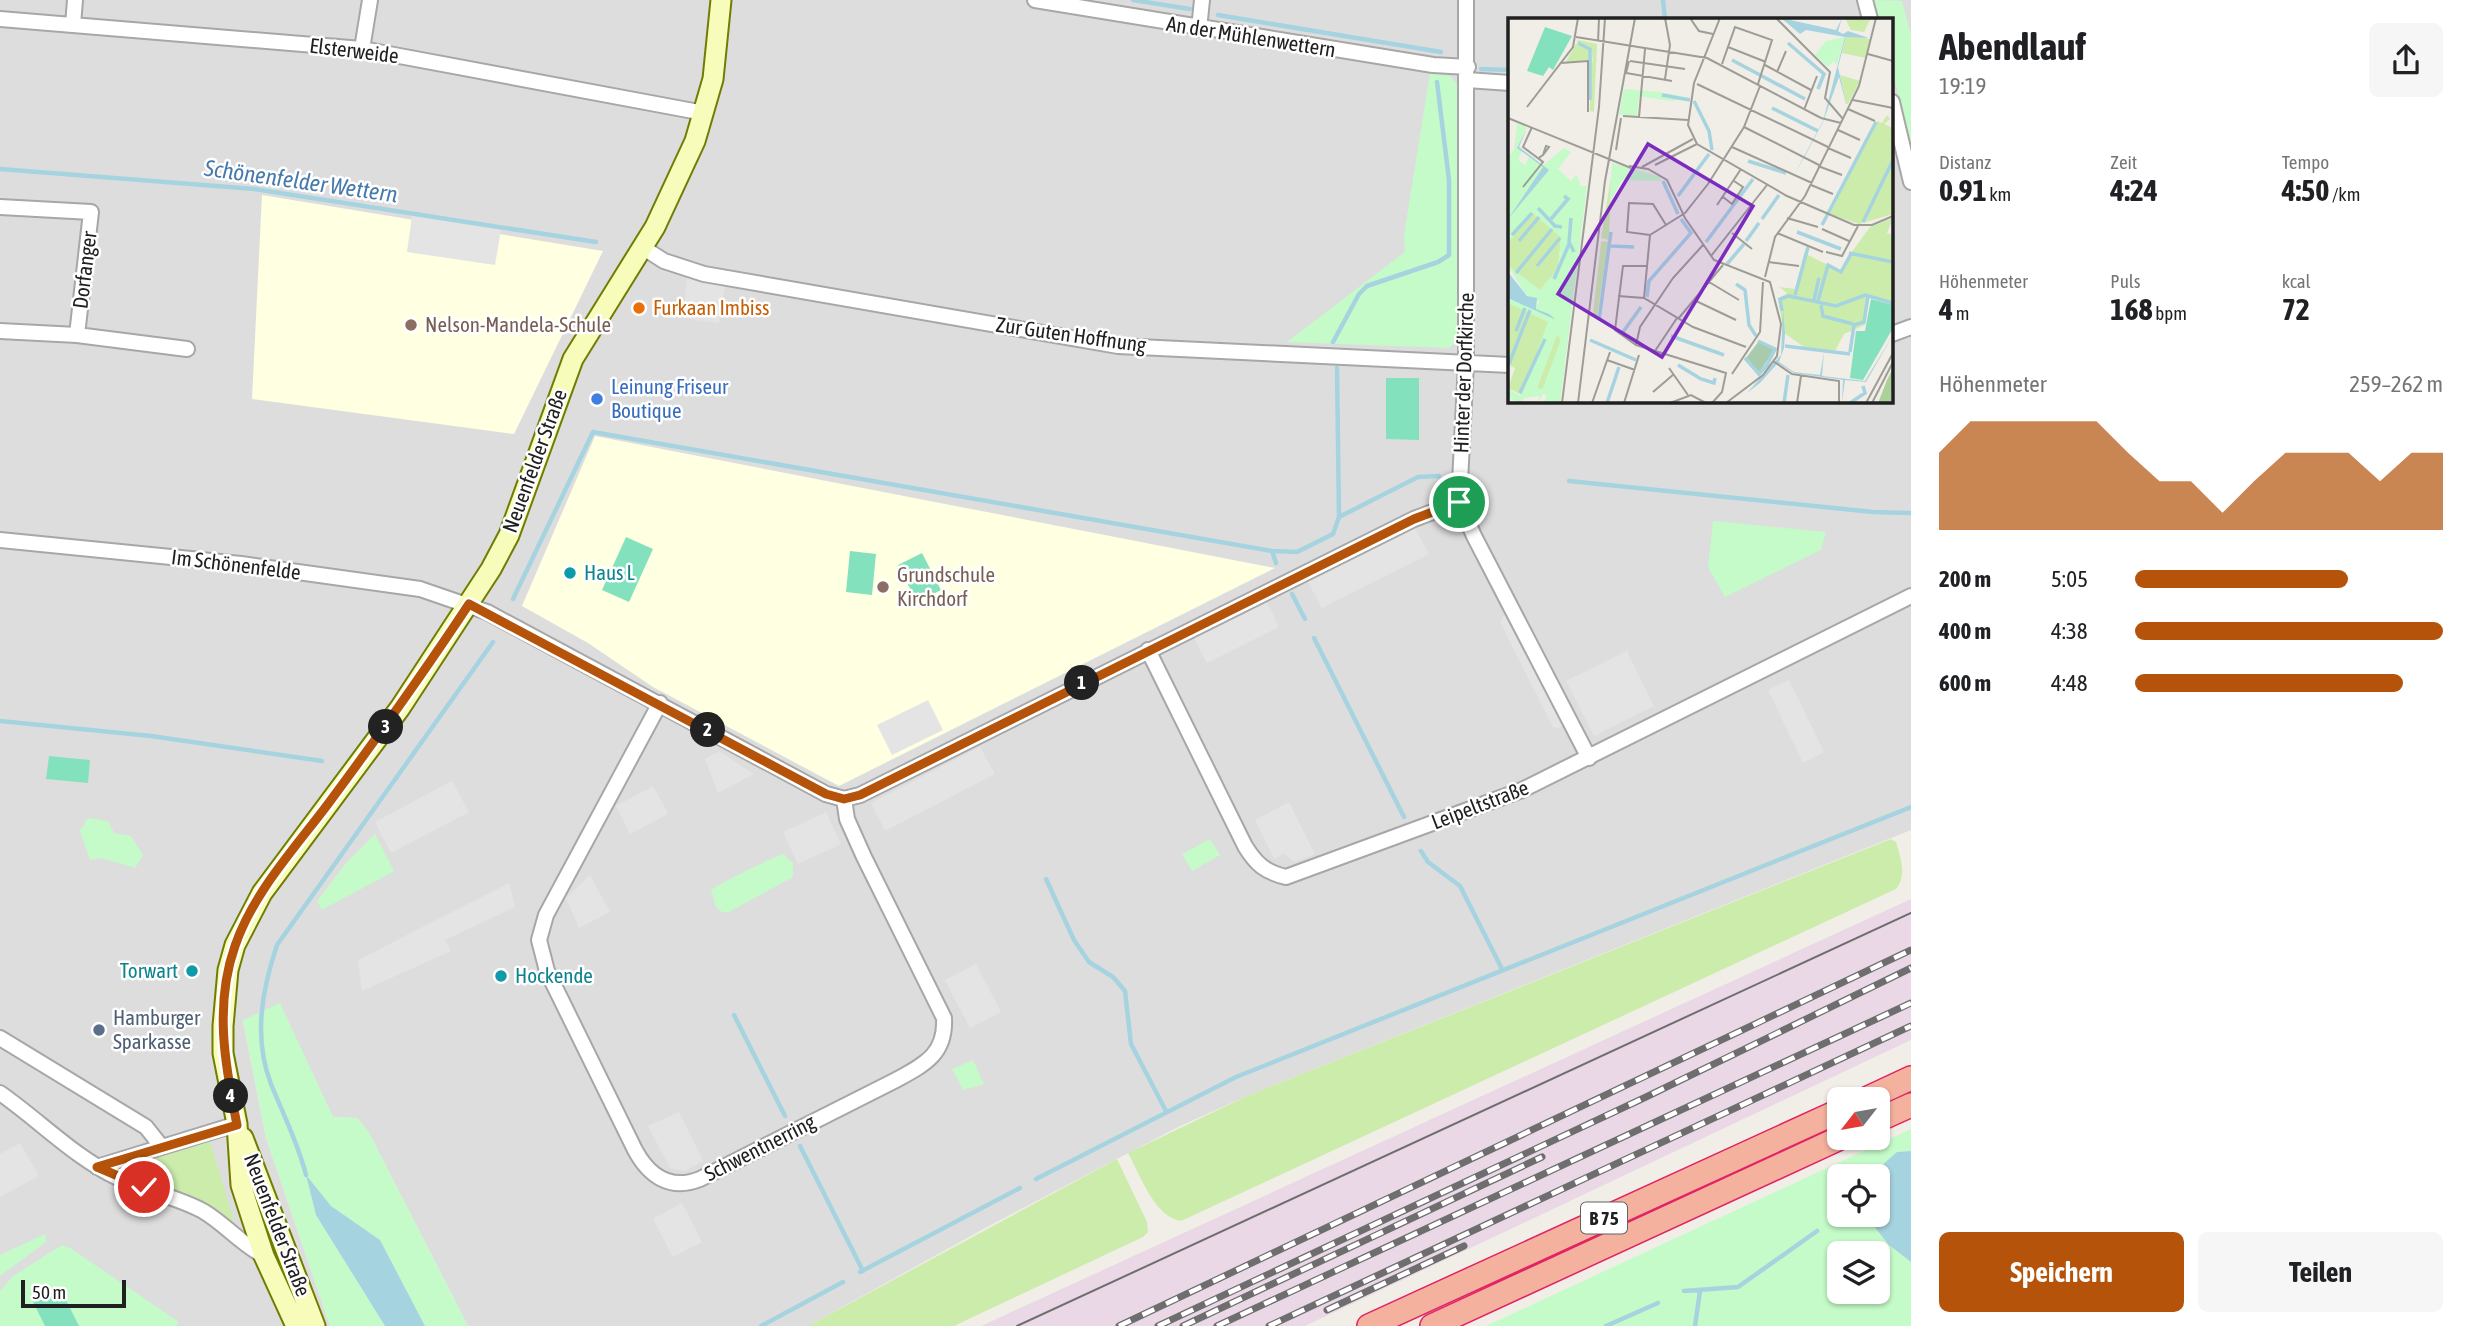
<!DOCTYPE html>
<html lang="de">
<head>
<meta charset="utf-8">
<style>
  body { margin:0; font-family:"Asap Condensed",sans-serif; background:#f6f6f6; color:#202124; height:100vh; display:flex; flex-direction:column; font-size:26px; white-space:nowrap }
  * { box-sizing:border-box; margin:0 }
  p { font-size:23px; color:#757577 }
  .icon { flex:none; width:38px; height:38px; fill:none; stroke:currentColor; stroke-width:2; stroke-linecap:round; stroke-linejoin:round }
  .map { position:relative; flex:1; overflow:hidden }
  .details { display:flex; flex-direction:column; background:#fff; width:560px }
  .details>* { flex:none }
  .needle { width:46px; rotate:239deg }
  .buttons { position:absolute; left:1827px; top:1087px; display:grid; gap:14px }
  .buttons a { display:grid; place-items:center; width:63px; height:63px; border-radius:10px; background:#fff; box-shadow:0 2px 5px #0004; font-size:35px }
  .scale { position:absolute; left:21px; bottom:18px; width:105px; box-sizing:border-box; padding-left:7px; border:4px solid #202020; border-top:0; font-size:19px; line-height:24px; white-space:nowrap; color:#202020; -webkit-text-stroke:5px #fff; paint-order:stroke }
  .pin { position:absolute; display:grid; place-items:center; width:60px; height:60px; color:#fff; margin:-30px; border:4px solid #fff; border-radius:50%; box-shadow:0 2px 7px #0007 }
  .km { position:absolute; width:35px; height:35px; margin:-18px; border-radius:50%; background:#222; color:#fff; font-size:19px; line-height:35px; text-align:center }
  .round { display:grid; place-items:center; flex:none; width:74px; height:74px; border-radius:10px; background:#f6f6f6 }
  .headline { display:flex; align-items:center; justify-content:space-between; height:119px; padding:0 28px }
  h1 { font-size:38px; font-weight:700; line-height:52px }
  .stats { display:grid; grid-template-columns:repeat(3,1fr); gap:10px; height:119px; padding:7px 28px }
  .stats div { display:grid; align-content:center }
  .stats b { font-size:30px; font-weight:700 }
  .stats small { font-size:19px; font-weight:400 }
  .stats p { font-size:19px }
  .chart { height:196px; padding:14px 28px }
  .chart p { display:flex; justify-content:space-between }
  .chart svg { width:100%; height:126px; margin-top:7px; fill:#b45309; opacity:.7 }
  .action { display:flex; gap:14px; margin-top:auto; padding:14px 28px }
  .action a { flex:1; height:80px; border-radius:10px; background:#b45309; color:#fff; font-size:28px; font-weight:700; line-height:80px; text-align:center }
  .action a+a { background:#f6f6f6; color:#202124 }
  ul { padding:0 28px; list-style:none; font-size:23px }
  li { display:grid; grid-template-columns:112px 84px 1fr; align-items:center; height:52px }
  li i { height:18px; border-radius:9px; background:#b45309 }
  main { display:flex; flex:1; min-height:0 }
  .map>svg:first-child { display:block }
  .residential { fill:#dedddd; fill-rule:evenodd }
  .industrial { fill:#ead8e7 }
  .education { fill:#ffffe2 }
  .grass { fill:#ccecac }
  .park { fill:#c4fbc8; fill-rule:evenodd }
  .pitch { fill:#83e2bd }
  .parking { fill:#e4e4e4 }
  .water { fill:#a6d3e0 }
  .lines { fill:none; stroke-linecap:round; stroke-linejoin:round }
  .stream { stroke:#a6d3e0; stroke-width:4.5 }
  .minor-casing { stroke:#a7a7a7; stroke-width:18 }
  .secondary-casing { stroke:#707d02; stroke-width:23 }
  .trunk-casing { stroke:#e12264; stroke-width:26 }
  .minor { stroke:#fff; stroke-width:14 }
  .secondary { stroke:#f8fcba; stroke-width:19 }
  .trunk { stroke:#f4b19e; stroke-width:23 }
  .tram { stroke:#6e6e6e; stroke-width:2 }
  .rail-casing { stroke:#6e6e6e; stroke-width:7 }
  .rail { stroke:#fff; stroke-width:4.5; stroke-dasharray:13; stroke-linecap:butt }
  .route-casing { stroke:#fff; stroke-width:14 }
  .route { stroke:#b45309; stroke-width:9 }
  .food-dot { fill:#e8710a; stroke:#fff; stroke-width:2.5 }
  .education-dot { fill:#8d6e63; stroke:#fff; stroke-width:2.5 }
  .shop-dot { fill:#3f7fe0; stroke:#fff; stroke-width:2.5 }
  .culture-dot { fill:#0f9aa8; stroke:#fff; stroke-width:2.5 }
  .service-dot { fill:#5c6f8a; stroke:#fff; stroke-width:2.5 }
  .labels { text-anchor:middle; stroke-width:5; stroke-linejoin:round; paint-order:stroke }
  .shield { fill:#fff; stroke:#636363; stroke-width:2 }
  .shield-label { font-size:19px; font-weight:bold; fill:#202020 }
  .street-label { font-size:21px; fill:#202020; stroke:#fff }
  .food-label { font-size:21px; fill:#c56008; stroke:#fff; text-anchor:start }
  .education-label { font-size:21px; fill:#785e54; stroke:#fff; text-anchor:start }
  .shop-label { font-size:21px; fill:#366cbe; stroke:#fff; text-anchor:start }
  .culture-label { font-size:21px; fill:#0d838f; stroke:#fff; text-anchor:start }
  .service-label { font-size:21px; fill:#4e5e75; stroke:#fff; text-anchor:start }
  .water-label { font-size:23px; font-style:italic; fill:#467aac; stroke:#fff }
  .inset-river { fill:none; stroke:#a6d3e0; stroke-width:3.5 }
  .inset-road { fill:none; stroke:#9d9c97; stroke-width:2 }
  .view { fill:#7b2cbf; fill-opacity:0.15; stroke:#7b2cbf; stroke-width:3.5 }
  .inset-edge { fill:none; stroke:#202020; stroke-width:3.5 }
</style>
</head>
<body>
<main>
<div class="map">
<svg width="1911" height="1326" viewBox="0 0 1911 1326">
  <rect width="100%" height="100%" fill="#f1eee7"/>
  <!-- residential -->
  <path class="residential" d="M0 0H1911V830L1247 1096 1178 1127 987 1227 808 1326H468L368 1131 357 1118 333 1117 279 1004 243 1021 266 1138 330 1326H0ZM1510 19H1892V401H1510Z"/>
  <!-- industrial -->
  <path class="industrial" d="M1911 899V1040L1305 1326H981Z"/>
  <!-- education -->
  <path class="education" d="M262 195 603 251 514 434 252 399Z
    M595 436 1275 568 839 786 653 687 588 643 522 606Z"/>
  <!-- grass -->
  <path class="grass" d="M1891 839 1896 842C1901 859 1907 875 1896 889L1181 1221C1154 1217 1140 1174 1128 1153L1247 1096Z
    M210 1142 234 1220 230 1223 191 1196 136 1178 131 1165Z
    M1117 1159 1147 1222 1148 1232 1143 1237 954 1326H808Z"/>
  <!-- park -->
  <path class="park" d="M1874 0 1902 1 1911 35V145L1892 69V19H1879Z
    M1430 73 1450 76 1460 88 1458 339 1449 348 1287 342 1405 252 1404 235Z
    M1713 521 1826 532 1821 550 1725 597 1708 567Z
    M88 818 108 821 114 833 131 836 143 855 135 868 102 858 90 860 80 831Z
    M375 834 394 871 322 910 317 901 347 862Z
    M1210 839 1220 855 1192 871 1182 854Z
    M783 854 793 863V877L729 912H722L716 907 711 890C715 886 777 855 783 854Z
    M280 1003 333 1117 357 1118 368 1131 468 1326H425L380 1240 331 1206 307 1177 316 1215 385 1326H330L266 1138 243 1020Z
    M973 1060 984 1084 963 1090 952 1069Z
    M1911 1129V1151L1897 1152 1871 1176H1839V1214L1865 1215 1889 1245 1911 1262V1326H1486ZM1839 1253H1878V1292H1839Z
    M45 1234 46 1242 0 1276V1255Z
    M62 1245 70 1248 179 1322 176 1326H0V1291L13 1276Z"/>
  <!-- pitch -->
  <path class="pitch" d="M1386 378H1419V440L1386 439Z
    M626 537 653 549 629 602 602 590Z
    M850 551 876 554 872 595 846 592Z
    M922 553 941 590 917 602 898 565Z
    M49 756 90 760 88 783 46 779Z
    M60 1288 79 1326H45L33 1302Z"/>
  <!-- parking -->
  <path class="parking" d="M412 216 501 230 495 265 407 252Z
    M687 278 725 285 719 323 683 318Z
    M1415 528 1429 554 1322 608 1308 582Z
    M1267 602 1279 627 1207 663 1194 638Z
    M1507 611 1563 724 1559 729 1553 727 1500 622Z
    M1627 651 1654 706 1594 736 1566 681Z
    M1789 680 1824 752 1803 763 1768 690Z
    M928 700 943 730 892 755 877 725Z
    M980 747 995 774 885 831 871 803Z
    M719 751 754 774 718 793 705 759Z
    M452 781 469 812 391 853 375 822Z
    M653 786 668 814 630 834 616 806Z
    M1289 802 1315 854 1294 862 1284 853 1274 859 1255 820Z
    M826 812 841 844 798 864 783 832Z
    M590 875 610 912 579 928 566 898Z
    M509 883 515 907 445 940 451 951 362 991 358 960Z
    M976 964 1001 1012 970 1028 945 980Z
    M679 1112 703 1161 685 1171 670 1168 648 1126Z
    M20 1143 39 1176 0 1197V1154Z
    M682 1203 702 1242 673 1257 653 1219Z"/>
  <!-- water -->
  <path class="water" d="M1911 1151V1262L1889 1245 1865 1215 1878 1214V1176L1872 1174 1897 1152Z
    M306 1175 331 1206 380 1240 425 1326H385L316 1215Z"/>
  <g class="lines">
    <!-- stream -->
    <path class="stream" d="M1133 0 1190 9
      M1663 0 1665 19
      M1218 15 1441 52
      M1481 69 1510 70
      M0 169 254 189 596 242
      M1333 342 1359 294 1367 286 1438 262 1449 255V180L1437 82
      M1337 368 1339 517
      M1569 481 1873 512 1910 513
      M1272 551 1276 563
      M1292 594 1305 619
      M513 599 593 432 1272 551 1297 552 1333 534 1339 517 1418 477 1439 476
      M1314 638 1404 817
      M0 721 151 736 322 761
      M1421 851 1428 862 1460 886 1502 969
      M1046 879 1074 940 1089 962 1113 977 1125 991 1131 1044 1166 1111
      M734 1015 785 1116
      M800 1146 863 1271
      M306 1175C298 1143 283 1114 271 1084 253 1037 262 990 277 945L493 642
      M1036 1179 1236 1077 1911 807
      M1832 1221 1842 1214
      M860 1272 1020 1188
      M1684 1291 1738 1287 1817 1231
      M761 1326 843 1282
      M1606 1326 1658 1303
      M1695 1326 1700 1291"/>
    <defs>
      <path id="minor" d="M1035 0 1433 65 1468 67
        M1466 0V363L1459 502 1474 536 1589 758
        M1865 0 1870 19
        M0 19 362 49 704 113
        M73 25 75 0
        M1199 29 1202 0
        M362 49 370 0
        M1467 80 1510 83
        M1892 102 1911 182
        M0 207 91 212 77 335
        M642 247 664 261 704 274 1118 346 1510 365
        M0 331 77 335 187 349
        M1892 334 1911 327
        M0 540 241 564 420 589 487 612 826 794 844 799 860 795 1414 519 1459 502
        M1148 650 1245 846C1256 864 1265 872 1286 877L1522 790 1911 596
        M660 703 546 915 539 940 547 971 635 1150C649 1176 670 1191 700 1179L896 1080C925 1064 946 1054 944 1018L864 857 847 819 844 799
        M0 1038 146 1127 161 1146
        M0 1093C40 1121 74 1157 118 1178 146 1192 176 1196 203 1211 225 1224 241 1244 264 1256
        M97 1167 237 1124"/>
      <path id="secondary" d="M243 1138 315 1326
        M296 1326 264 1256 241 1185 237 1124 223 1053V1026L228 970 235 945 262 893 400 708 491 569 509 535 573 359 655 227 695 141 713 79 721 0"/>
      <path id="trunk" d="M1866 1099 1911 1078
        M1878 1120 1911 1105
        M1369 1326 1839 1111
        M1432 1326 1840 1138"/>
    </defs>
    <!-- minor casing -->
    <use href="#minor" class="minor-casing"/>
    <!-- secondary casing -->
    <use href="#secondary" class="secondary-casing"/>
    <!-- trunk casing -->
    <use href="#trunk" class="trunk-casing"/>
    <!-- minor -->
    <use href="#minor" class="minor"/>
    <!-- secondary -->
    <use href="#secondary" class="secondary"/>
    <!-- trunk -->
    <use href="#trunk" class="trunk"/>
    <!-- tram -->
    <path class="tram" d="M1017 1326 1911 913"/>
    <defs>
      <path id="rail" d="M1327 1310 1464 1246
        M1119 1326 1911 950
        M1158 1326 1646 1097 1911 968
        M1183 1326 1542 1157
        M1217 1326 1911 1003
        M1269 1326 1911 1026"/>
    </defs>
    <!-- rail casing -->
    <use href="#rail" class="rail-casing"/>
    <!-- rail -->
    <use href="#rail" class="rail"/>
  </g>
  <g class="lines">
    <defs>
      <path id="route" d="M144 1187 97 1167 237 1125C225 1065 214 1005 235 946 253 893 295 848 328 804 377 738 424 672 469 604L826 794 844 799 860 795 1414 519 1459 502"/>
    </defs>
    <!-- route casing -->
    <use href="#route" class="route-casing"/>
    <!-- route -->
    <use href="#route" class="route"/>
  </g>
  <!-- markers -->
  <circle class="food-dot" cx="639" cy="308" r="7"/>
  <g class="education-dot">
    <circle cx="411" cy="325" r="7"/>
    <circle cx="883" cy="587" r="7"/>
  </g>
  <circle class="shop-dot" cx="597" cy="399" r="7"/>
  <g class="culture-dot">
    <circle cx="570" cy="573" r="7"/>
    <circle cx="192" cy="971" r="7"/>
    <circle cx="501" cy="976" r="7"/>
  </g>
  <circle class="service-dot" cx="99" cy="1030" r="7"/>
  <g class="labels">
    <!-- shield labels -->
    <rect class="shield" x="1581" y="1202.5" width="46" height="31" rx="5"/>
    <g class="shield-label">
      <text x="1604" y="1225">B 75</text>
    </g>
    <!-- street labels -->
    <g class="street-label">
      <text transform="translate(1251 37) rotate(9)" y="7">An der Mühlenwettern</text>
      <text transform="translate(354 51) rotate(7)" y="7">Elsterweide</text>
      <text transform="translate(85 270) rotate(-83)" y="7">Dorfanger</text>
      <text transform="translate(1071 335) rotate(8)" y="7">Zur Guten Hoffnung</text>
      <text transform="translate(1464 373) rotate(-88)" y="7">Hinter der Dorfkirche</text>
      <text transform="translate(535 461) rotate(-70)" y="7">Neuenfelder Straße</text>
      <text transform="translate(236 565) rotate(7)" y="7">Im Schönenfelde</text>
      <text transform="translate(1480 805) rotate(-21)" y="7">Leipeltstraße</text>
      <text transform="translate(760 1148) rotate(-27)" y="7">Schwentnerring</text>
      <text transform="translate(277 1225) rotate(69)" y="7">Neuenfelder Straße</text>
    </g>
    <!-- food labels -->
    <g class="food-label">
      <text x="653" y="315">Furkaan Imbiss</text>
    </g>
    <!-- education labels -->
    <g class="education-label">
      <text x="425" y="332">Nelson-Mandela-Schule</text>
      <text x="897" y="582">Grundschule<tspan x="897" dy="24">Kirchdorf</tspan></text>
    </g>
    <!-- shop labels -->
    <g class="shop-label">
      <text x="611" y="394">Leinung Friseur<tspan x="611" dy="24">Boutique</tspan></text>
    </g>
    <!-- culture labels -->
    <g class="culture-label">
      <text x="584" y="580">Haus L</text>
      <text x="178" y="978" text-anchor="end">Torwart</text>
      <text x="515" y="983">Hockende</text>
    </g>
    <!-- service labels -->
    <g class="service-label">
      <text x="113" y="1025">Hamburger<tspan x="113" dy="24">Sparkasse</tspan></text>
    </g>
    <!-- water labels -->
    <g class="water-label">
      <text transform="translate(301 181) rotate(8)" y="8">Schönenfelder Wettern</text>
    </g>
  </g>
  <!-- overview -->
  <g transform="translate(1508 18)">
    <rect width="385" height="385" fill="#f1eee7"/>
    <path d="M337 0H359L362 2 356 14 343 12ZM339 17 362 21 358 40 334 35ZM71 22 89 26 86 94 82 93V42L57 45 68 26 81 30 85 46 84 34 81 28 68 24ZM332 57 352 63 340 86H338ZM379 97 382 101 376 106 385 110V196L351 206 322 196 369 103 374 105ZM103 159 101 222 93 220ZM25 195 53 219 50 251 32 272 0 248V225ZM385 200 379 215 385 217V243L343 235 362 209ZM101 223 99 235 89 298 85 296 93 224ZM296 235 332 253 342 236 385 245V287L361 279 357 307 336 316 326 335 299 331 276 315 270 281 279 275 271 269 288 271ZM0 285 41 303 14 377 0 370 7 350 0 347ZM49 316 53 322 35 372 29 370Z" fill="#ccecac"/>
    <path d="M385 350 383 385H370L379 362Z" fill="#abd19a"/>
    <path d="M251 323 266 332 251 355 238 340Z" fill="#a7cbac"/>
    <path d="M337 19 329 46 325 43 320 49 307 37 318 23ZM116 71 152 74 183 80 163 83 131 78 129 97H111ZM9 106 19 109 9 129 14 133 10 142 17 147 21 139 34 148 56 130 63 134 50 151 63 163 68 156 73 168H79L52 385H36L39 378 35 376 30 385 31 378 16 380 13 385 0 380V371L13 378 40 304 0 285V280L27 291 31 284 17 275 0 248 32 272 50 251 53 219 25 195 0 225V138L6 132ZM49 316 53 322 34 372 29 370ZM104 145 153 159V163L114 162 102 184Z" fill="#c4fbc8" fill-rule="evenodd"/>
    <path d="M37 9 64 18 45 52 41 49 35 58 19 53ZM363 281 385 287V310L355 362 342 360 348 313H357Z" fill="#83e2bd"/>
    <path d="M273 0 328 12 334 0 330 13 335 16 340 13 361 20 338 19 330 49 339 89 331 59 315 104 297 138 286 157 315 103 337 19 298 12 292 16ZM19 110 11 129 41 152 0 201 35 149 9 130ZM0 254 19 278 29 280 28 291 41 296 46 300V301L0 280ZM275 291 277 316 276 330 271 344 286 354 312 357 316 334 314 358 357 363 385 317 358 364 337 362 334 385 335 362 286 355 270 345 252 365 239 375 273 337Z" fill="#a6d3e0"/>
    <path class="inset-river" d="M70 25 82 31V82M280 25 316 56 310 71M224 42 297 81M154 77 182 82M186 83 201 113 204 132M264 90 310 113M240 143 278 155M155 163 170 196M170 178 201 136M30 190 47 208 54 209M63 200 61 224 66 234M43 201 60 181 56 178M254 201 271 177M355 204 385 142M314 207 368 104M289 214 333 231M4 217 24 195M11 223 31 199M238 223 251 205M198 224 245 161M103 228 126 229M341 235 385 244M219 246 236 226M29 248 52 220M8 255 44 211M46 261 61 226M228 266 237 272 241 307 248 318M287 277 300 229M139 279 141 263 183 215 173 201M306 282 311 260M310 283 320 247 333 254 343 236M313 287 315 298 345 306M274 293 272 281 281 278 328 288 357 277 385 285M91 302 103 214M8 313 17 290M115 314 133 289M163 318 216 337M82 322 128 342M277 328 342 336M342 334 346 307 356 304 360 278M237 340 251 356 259 347 267 331 250 323M1 346 22 292M170 347 193 361 206 365 207 360M12 375 37 321M99 385 111 349M276 385 280 357M342 385 357 375 355 368"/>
    <path class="inset-road" d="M157 0 162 27 157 61M182 0 191 13 205 16M212 0 186 65 180 107 189 126 279 178 346 207H364L385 198M268 0 322 54 317 80 335 101M68 19 199 40 313 100 333 105M90 24 91 0M220 29 258 44M360 36 385 43M121 43 118 55 164 63M122 43 177 51M53 45 80 43V94M214 46 227 9 264 22 250 66M257 47 303 72M269 54 278 33M189 66 320 129M345 82 385 90M19 89 65 29 70 0M340 91 367 103M296 92 309 58M115 98 180 102M131 99 137 31M0 100 123 150M236 109 311 147M330 112 352 122M224 129 304 165M320 130 343 140M108 132 113 100M31 141 32 139 35 137 41 129 38 128 35 137M147 147 189 126M121 148 140 151 159 162 177 200 206 242 262 264 273 306 269 338 255 357 218 385M310 148 334 157M134 149 185 121M303 167 325 176M15 169 35 144 15 129 24 109M215 179 224 186 235 169 226 163M209 187 233 151M279 200 310 209M314 211 341 223M224 215 244 231M269 215 315 234M142 217 177 195 200 166 236 109 252 68M142 217 119 214 121 185 145 186 158 207M318 234 334 238 350 208M203 238 259 167M260 244 291 248M139 248H115L107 312 128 327 218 355 214 374 204 385M257 259 267 219 297 178 351 68 368 0M201 264 231 282M110 278 136 280 185 309 238 329M136 280 142 217M186 282 228 302M170 301 215 247M128 327 132 309 165 260 195 227M147 333 169 300M99 342 127 352M265 343 284 356 331 363V385M161 350 180 377M224 356 252 314 255 264M145 374 166 356M54 385 91 89 97 0M70 385 97 163 127 0M84 385 102 334M116 385 131 337M162 385 183 377 198 385M289 385 293 358M358 385 385 335M364 385 385 344"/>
    <path class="view" d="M140 126 245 188 154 339 50 276Z"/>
    <rect width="385" height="385" class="inset-edge"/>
  </g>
</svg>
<div class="buttons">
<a><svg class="needle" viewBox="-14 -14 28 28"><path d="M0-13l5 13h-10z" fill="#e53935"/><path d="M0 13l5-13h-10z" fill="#757577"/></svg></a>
<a><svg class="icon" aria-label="locate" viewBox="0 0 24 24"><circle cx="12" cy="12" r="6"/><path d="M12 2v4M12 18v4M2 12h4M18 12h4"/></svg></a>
<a><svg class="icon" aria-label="layers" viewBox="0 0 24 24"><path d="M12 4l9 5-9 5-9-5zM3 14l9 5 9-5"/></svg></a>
</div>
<div class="scale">50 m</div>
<div class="pin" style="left:1459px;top:502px;background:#1e9e55"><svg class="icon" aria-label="arrive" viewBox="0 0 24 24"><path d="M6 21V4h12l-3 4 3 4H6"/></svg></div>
<div class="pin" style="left:144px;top:1187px;background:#d93025"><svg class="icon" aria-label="check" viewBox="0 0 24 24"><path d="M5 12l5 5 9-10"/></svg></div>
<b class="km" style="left:1082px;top:683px">1</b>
<b class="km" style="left:708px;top:730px">2</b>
<b class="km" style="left:386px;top:727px">3</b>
<b class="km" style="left:231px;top:1096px">4</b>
</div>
<section class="details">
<div class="headline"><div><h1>Abendlauf</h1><p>19:19</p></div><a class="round"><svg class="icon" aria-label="share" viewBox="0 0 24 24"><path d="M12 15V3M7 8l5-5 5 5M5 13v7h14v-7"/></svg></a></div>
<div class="stats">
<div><p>Distanz</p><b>0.91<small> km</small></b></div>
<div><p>Zeit</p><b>4:24</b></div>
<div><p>Tempo</p><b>4:50<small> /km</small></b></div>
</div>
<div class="stats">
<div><p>Höhenmeter</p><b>4<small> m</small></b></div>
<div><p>Puls</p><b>168<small> bpm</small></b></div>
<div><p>kcal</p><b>72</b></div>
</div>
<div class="chart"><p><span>Höhenmeter</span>259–262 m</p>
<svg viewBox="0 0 160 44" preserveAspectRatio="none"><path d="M0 44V17L10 6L20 6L30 6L40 6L50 6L60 17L70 27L80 27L90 38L100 27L110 17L120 17L130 17L140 27L150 17L160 17V44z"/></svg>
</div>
<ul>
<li><b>200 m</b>5:05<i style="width:69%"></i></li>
<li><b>400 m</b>4:38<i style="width:100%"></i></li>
<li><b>600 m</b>4:48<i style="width:87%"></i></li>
</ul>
<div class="action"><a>Speichern</a><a>Teilen</a></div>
</section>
</main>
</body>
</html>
